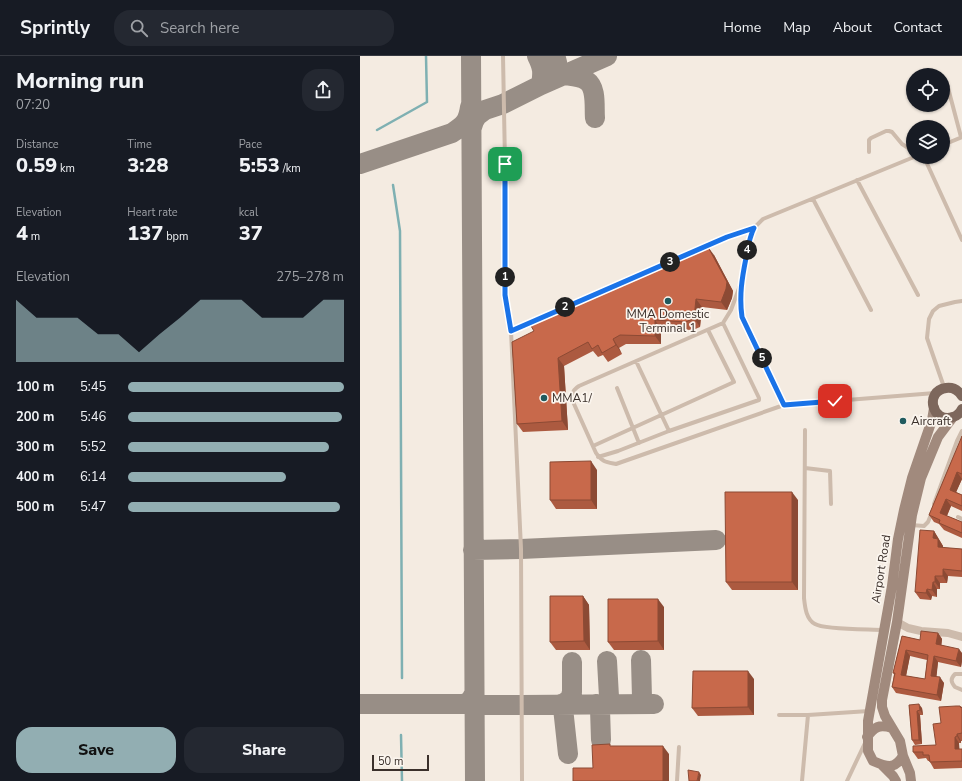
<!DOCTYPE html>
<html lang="en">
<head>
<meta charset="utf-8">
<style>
  body { margin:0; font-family:"Nunito Sans",sans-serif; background:#242831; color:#f1f3f6; height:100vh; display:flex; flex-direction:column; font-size:15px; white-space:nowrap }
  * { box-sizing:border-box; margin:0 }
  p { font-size:13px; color:#9ea1a6 }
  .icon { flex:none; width:22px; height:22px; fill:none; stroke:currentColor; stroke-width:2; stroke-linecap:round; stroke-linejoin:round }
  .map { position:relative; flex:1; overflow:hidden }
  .drawer { display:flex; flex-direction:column; background:#171b24; width:360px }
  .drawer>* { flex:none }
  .controls { position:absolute; left:546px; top:12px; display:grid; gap:8px }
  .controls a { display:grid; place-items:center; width:44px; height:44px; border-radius:50%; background:#171b24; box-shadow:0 1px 3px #0004; font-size:20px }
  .scale { position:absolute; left:12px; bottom:10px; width:57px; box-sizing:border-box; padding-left:4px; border:2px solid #3b302b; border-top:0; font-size:11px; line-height:14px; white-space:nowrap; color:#3b302b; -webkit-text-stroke:3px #fbf5ee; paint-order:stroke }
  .pin { position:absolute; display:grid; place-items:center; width:34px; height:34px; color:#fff; margin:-17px; border-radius:8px; box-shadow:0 2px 6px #0006 }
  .km { position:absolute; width:20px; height:20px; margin:-10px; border-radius:50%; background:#222; color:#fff; font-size:11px; line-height:20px; text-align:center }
  .round { display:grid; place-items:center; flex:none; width:42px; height:42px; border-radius:16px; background:#242831 }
  .headline { display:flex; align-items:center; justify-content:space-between; height:68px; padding:0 16px }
  h1 { font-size:22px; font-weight:800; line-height:30px }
  .metrics { display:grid; grid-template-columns:repeat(3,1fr); gap:6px; height:68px; padding:4px 16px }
  .metrics div { display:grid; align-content:center }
  .metrics b { font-size:20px; font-weight:800 }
  .metrics small { font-size:11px; font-weight:400 }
  .metrics p { font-size:11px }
  .chart { height:112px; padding:8px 16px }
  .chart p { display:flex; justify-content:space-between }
  .chart svg { width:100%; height:72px; margin-top:4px; fill:#92aeb2; opacity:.7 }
  .cta { display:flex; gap:8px; margin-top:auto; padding:8px 16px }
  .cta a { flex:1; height:46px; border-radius:16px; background:#92aeb2; color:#111; font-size:16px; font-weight:800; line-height:46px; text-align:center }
  .cta a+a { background:#242831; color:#f1f3f6 }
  ul { padding:0 16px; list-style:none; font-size:13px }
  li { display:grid; grid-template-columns:64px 48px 1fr; align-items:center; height:30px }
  li i { height:10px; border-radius:5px; background:#92aeb2 }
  header { display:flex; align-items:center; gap:24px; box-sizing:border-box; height:56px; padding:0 20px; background:#171b24; border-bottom:1px solid #363941 }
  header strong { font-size:19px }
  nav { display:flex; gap:22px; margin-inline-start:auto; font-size:14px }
  .search { width:280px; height:36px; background:#242831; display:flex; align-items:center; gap:10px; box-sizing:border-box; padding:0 14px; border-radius:16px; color:#9ea1a6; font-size:15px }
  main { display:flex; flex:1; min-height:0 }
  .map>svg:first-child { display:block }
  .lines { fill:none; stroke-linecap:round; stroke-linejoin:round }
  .stream { stroke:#7fb0b2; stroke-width:2.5 }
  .taxiway { stroke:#988e86; stroke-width:20 }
  .service { stroke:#cdbbac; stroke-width:4 }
  .minor { stroke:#cdbbac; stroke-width:8 }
  .secondary { stroke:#a18a7d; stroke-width:10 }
  .primary { stroke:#7d675c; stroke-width:10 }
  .wall { fill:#ac5a40; fill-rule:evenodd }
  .shaded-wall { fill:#8c4a34 }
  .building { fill:#c8694b; stroke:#8c4a34; fill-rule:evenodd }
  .route-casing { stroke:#fff; stroke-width:8 }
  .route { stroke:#1a73e8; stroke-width:5 }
  .poi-dot { fill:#1f5a5e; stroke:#fbf5ee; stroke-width:1.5 }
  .labels { text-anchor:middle; stroke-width:3.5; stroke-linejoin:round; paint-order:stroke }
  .poi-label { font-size:12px; fill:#3b302b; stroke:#fbf5ee; text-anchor:start }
  .street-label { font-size:12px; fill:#3b302b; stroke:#fbf5ee }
</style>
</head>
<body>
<header>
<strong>Sprintly</strong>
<div class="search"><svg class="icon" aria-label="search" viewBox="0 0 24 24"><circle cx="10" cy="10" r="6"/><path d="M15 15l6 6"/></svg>Search here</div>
<nav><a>Home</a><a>Map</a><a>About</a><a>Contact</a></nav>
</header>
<main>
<section class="drawer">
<div class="headline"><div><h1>Morning run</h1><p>07:20</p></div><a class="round"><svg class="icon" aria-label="share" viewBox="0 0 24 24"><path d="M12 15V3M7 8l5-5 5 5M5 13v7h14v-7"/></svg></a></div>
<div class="metrics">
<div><p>Distance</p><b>0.59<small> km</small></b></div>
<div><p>Time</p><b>3:28</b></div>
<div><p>Pace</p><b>5:53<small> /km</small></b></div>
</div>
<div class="metrics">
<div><p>Elevation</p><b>4<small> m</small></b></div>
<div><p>Heart rate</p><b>137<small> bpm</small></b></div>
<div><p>kcal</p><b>37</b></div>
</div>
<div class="chart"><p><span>Elevation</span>275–278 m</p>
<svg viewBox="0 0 160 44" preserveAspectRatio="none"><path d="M0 44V6L10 17L20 17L30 17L40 27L50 27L60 38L70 27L80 17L90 6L100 6L110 6L120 17L130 17L140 17L150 6L160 6V44z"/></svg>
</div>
<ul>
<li><b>100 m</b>5:45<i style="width:100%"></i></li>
<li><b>200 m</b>5:46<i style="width:99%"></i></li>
<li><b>300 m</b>5:52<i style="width:93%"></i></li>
<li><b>400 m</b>6:14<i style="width:73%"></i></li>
<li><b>500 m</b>5:47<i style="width:98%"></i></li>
</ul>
<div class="cta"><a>Save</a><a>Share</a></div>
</section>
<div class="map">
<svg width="602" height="725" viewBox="0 0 602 725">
  <rect width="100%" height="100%" fill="#f4ebe1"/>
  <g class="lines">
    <!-- stream -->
    <path class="stream" d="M17 74 67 46 66 0
      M33 129 40 175 42 622
      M41 679 42 725"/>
    <!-- taxiway -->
    <path class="taxiway" d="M111 0 115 725
      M177 0C183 12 183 16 181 29
      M204 19C211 20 221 20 227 25 237 32 234 51 235 62
      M193 24C198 15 199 9 195 0
      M112 71 114 65 117 60 125 54 143 48 181 29 247 0
      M0 108 92 77C104 69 108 66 110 51
      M113 494 161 493 356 484
      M0 648H104L110 645 114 638
      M201 648 203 652 208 698
      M203 648 210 643 212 636V606
      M236 648 240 653 241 684
      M244 648 249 641 247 605
      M277 648 282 642 281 604
      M114 649H161L294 648"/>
    <!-- service -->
    <path class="service" d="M143 0 145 107V239L151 275 161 493 162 725
      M587 28 601 81
      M583 89 602 81
      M509 96V84L511 82 526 75H529L532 76 542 88 553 95
      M554 101 403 163 394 172 390 181 381 227 371 254 363 267 219 330C211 335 212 340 214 348L236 397C242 406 246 406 256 408L424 349 575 337
      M564 101 602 184
      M497 124 558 239
      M453 143 511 254
      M322 201 367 181 394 172
      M381 231V250L382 261 424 349
      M151 275 220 245
      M276 305 309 375
      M584 331 567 282 569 263 573 255 579 250 595 246 602 245
      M257 332 279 387
      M445 374 444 542C445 551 446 563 455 568 465 574 510 573 524 574
      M233 390 374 326 348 274
      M238 401 258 395 309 375 399 344V342L363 267
      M445 412 470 415 471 448
      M574 448 597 385 602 375
      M598 461 602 463
      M551 469 564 470 568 466 572 456
      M602 618H595C590 623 591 626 595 631L602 634
      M419 659H448L509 655
      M317 725 319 691
      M442 725 448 659
      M487 725 505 687"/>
    <!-- minor -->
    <path class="minor" d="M537 566 548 572 561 575 588 577 602 581"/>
    <!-- secondary -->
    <path class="secondary" d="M507 681C514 671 519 668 532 672
      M543 700C534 714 527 711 513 705L508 695V665L532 530 538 483 544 454 552 422 572 364 574 352
      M522 709 533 720 536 725
      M551 725 550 717 543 700 540 685 525 660 522 651V644L537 566 552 459 561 422 578 381 593 361"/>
    <!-- primary -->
    <path class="primary" d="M602 340C598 334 593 331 586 332 564 335 572 368 593 361 597 360 600 357 602 353"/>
  </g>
  <!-- wall -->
  <path class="wall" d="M354 199 373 235 372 242 367 254 342 251 340 271 333 274 301 273V288H266L259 292 262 298 248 306 243 299 238 301 233 295 204 310 208 374 163 376 157 368 152 286Z
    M602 380V423L596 436 602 439V455L591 450 587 460 602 466V482L584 474 579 468 574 466 569 459Z
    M237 414V453H196L190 444Z
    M438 444V534H372L366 526Z
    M574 475 583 490V492L602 493V521L588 520 587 527H580V533H577V541L572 540 571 544 560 543 555 536Z
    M223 540 229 549 230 594H196L190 586Z
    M304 551V594H254L248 586Z
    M578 577 582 583 581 589 602 597V605L601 611 578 606 576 621 584 627 581 645 536 637 532 631 534 618 533 617 542 580 560 584ZM550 600 567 604 565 623 546 620Z
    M394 623V659L338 660 332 652Z
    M549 649 562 652 563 659H560L562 688 555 689 552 684Z
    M596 650H600L602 651V685H601V687H599V693H602V712L574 713 570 706 569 705H568L566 702 558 703 553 696 576 689 581 667Z"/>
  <!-- shaded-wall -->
  <path class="shaded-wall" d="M348 191 354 199 373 235 372 242 367 254 361 246Z
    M336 243 342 251 340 271 334 262Z
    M295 264 301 273V288L295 280Z
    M253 283 259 292 262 298 256 289Z
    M198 302 204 310 208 374 202 365Z
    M231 405 237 414V453L231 444Z
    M597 416 602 423 594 441 590 434Z
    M432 436 438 444V534L432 526Z
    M586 443 591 450 585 464 580 457Z
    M574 475 583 490V498L578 491 573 482Z
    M583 513 588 520 587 527 583 520Z
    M575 520 580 527V533L575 526Z
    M573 526 577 533V541L572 534Z
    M567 533 572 540 571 544 566 537Z
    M223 540 229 549 230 594 224 585Z
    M298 543 304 551V594L298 585Z
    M578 577 582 583 581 594 576 588Z
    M599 593 602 597V605L601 611 596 605Z
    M546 594 550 600 545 625 541 619Z
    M574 600 578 606 576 626 571 620Z
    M388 615 394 623V659L388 651Z
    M580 621 584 627 581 645 577 639Z
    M559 648 562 652 563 659 560 654Z
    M557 655 560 659 562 688 559 684Z
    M597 678 601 685V687L597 680Z
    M595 681 599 687 600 699 595 693Z
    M303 690 309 698V725H303Z
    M339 716 341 719 340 725H337Z"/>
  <!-- building -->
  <path class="building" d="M348 191 367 226 366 233 361 246 336 243 334 262 326 266 295 264V280L260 279 253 283 256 289 242 297 238 289 232 293 228 286 198 302 202 365 157 368 152 286 174 275 171 270 229 240 321 199H331Z
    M602 380V418L597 416 590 434 602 439V450L586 443 580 457 602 466V477L579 467 580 464 569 459Z
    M231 405V444H190V406Z
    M365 436H432V526H366Z
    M560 474 574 475 573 482 578 483V491L602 493V515L583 513V520H575V526H573L572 534 567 533 566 537 555 536Z
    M190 540H223L224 585 190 586Z
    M248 543H298V585L248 586Z
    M561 575 578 577 576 588 599 593 596 605 574 600 571 620 580 621 577 639 532 631 535 617H533L542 580 560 584ZM546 594 568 599 565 623 541 619Z
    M333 615H388V651L332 652Z
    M559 648 560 654 557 655 559 684H552L549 649Z
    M596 650H600L601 652 602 651V677L597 678V680L595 681V693H602V705L570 706 569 699H563V696H553V690L576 689 573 668 581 667 579 651Z
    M250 688V690H303V725H213V712H233L232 689Z
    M328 714 339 716 337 725H329Z"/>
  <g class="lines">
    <defs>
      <path id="route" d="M145 108V239L151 275 367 181 394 172C389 182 388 192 386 202 382 222 379 240 382 261L424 349 475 345"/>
    </defs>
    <!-- route casing -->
    <use href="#route" class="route-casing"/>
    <!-- route -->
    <use href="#route" class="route"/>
  </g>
  <!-- markers -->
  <g class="poi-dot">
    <circle cx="308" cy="245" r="4"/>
    <circle cx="184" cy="342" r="4"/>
    <circle cx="543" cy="365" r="4"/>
  </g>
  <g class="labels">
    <!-- poi labels -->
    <g class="poi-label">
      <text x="308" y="262" text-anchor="middle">MMA Domestic<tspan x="308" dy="14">Terminal 1</tspan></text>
      <text x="192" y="346">MMA1/</text>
      <text x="551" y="369">Aircraft</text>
    </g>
    <!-- street labels -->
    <g class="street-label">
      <text transform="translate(521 513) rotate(-81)" y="4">Airport Road</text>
    </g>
  </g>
</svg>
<div class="controls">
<a><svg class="icon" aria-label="locate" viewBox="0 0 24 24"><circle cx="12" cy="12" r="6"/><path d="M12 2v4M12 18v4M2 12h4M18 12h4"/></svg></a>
<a><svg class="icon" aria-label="layers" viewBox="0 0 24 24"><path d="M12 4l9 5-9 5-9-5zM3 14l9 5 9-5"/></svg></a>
</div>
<div class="scale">50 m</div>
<div class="pin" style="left:145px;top:108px;background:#1e9e55"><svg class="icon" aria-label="arrive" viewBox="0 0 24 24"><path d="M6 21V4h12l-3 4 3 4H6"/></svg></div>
<div class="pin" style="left:475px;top:345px;background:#d93025"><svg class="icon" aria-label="check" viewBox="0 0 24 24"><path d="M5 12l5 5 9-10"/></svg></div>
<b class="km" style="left:145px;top:221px">1</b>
<b class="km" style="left:205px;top:251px">2</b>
<b class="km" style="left:310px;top:206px">3</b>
<b class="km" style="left:387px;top:194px">4</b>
<b class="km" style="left:402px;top:302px">5</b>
</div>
</main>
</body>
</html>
